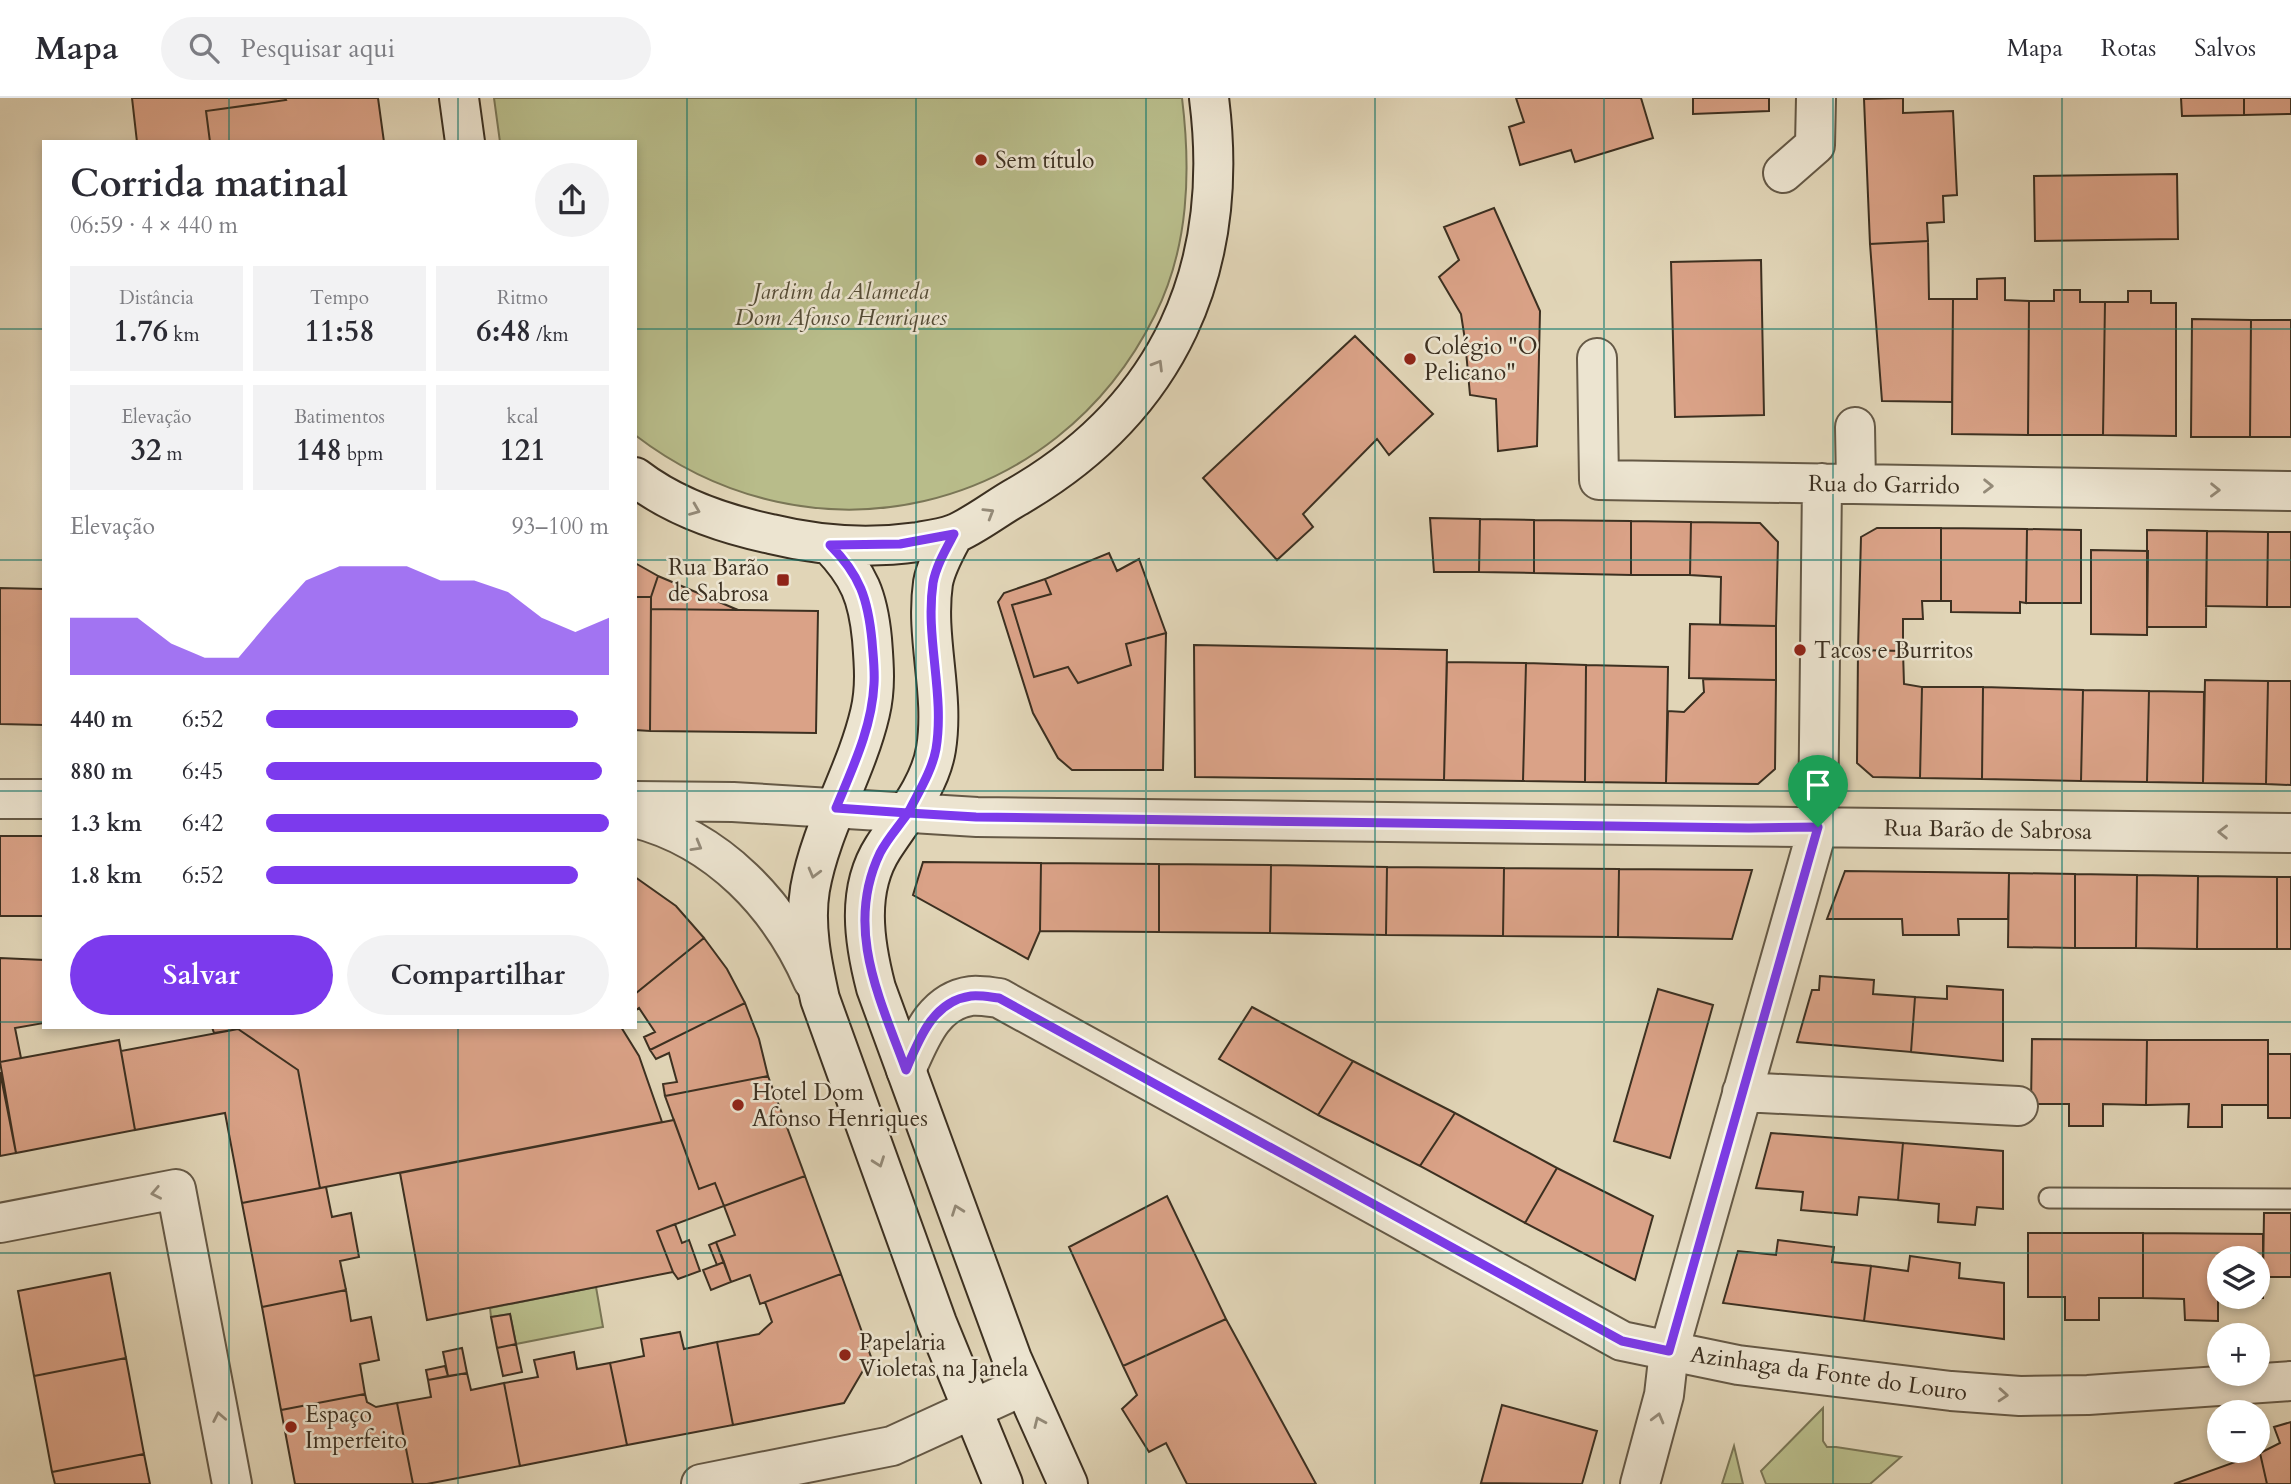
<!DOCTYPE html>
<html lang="pt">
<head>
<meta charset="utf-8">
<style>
  body { margin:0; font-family:Cardo,serif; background:#f2f2f3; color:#2b2b33; height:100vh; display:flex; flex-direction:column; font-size:26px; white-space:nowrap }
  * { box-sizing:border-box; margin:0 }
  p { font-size:23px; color:#7c7c81 }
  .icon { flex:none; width:38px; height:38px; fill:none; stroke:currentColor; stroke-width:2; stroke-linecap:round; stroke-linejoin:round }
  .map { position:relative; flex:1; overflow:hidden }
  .details { position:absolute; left:42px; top:42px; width:595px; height:889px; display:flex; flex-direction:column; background:#fff; border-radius:0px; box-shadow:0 4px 10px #0003 }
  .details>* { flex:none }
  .controls { position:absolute; left:2207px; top:1148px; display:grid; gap:14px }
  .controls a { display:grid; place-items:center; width:63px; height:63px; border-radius:50%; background:#fff; box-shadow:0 4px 10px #0003; font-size:35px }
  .pin { position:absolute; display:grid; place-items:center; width:60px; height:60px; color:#fff; margin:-72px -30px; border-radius:50% 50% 50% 0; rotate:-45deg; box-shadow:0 0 7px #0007 }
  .pin .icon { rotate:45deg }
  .round { display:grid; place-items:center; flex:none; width:74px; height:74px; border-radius:37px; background:#f2f2f3 }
  .head { display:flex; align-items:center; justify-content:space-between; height:119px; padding:0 28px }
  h1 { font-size:38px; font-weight:800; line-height:52px }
  .metrics { display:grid; grid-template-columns:repeat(3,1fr); gap:10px; height:119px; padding:7px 28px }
  .metrics div { display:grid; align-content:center; border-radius:0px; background:#f2f2f3; text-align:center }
  .metrics b { font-size:30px; font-weight:800 }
  .metrics small { font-size:19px; font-weight:400 }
  .metrics p { font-size:19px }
  .chart { height:196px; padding:14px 28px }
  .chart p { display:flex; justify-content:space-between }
  .chart svg { width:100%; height:126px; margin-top:7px; fill:#7c3aed; opacity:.7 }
  .primary-button { display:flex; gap:14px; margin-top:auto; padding:14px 28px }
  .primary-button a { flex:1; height:80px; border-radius:42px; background:#7c3aed; color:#fff; font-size:28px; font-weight:800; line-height:80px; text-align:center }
  .primary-button a+a { background:#f2f2f3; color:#2b2b33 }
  ul { padding:0 28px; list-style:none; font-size:23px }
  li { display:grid; grid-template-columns:112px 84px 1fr; align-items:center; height:52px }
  li i { height:18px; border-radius:9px; background:#7c3aed }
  header { display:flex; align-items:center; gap:42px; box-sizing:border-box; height:98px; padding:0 35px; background:#fff; border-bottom:2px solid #e1e1e2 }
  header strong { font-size:33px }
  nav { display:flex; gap:38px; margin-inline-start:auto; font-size:24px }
  .search { width:490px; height:63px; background:#f2f2f3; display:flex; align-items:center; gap:18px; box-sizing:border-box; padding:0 24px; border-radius:38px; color:#7c7c81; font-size:26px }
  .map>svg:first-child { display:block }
  .green { fill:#b8bc8a; stroke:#7a7656; stroke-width:2 }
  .building { fill:#daa287; stroke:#3c3021; stroke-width:2; fill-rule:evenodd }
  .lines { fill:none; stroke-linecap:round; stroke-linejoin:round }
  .lane-casing { stroke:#655946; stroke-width:23 }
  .street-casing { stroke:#655946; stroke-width:42 }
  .secondary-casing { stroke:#3c3021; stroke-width:42 }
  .lane { stroke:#ece4d0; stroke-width:19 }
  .street { stroke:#ece4d0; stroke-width:38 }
  .secondary { stroke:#ece4d0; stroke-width:38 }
  .oneway { stroke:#948a78 }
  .route-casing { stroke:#fff; stroke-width:14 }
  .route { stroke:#7c3aed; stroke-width:9 }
  .grid { fill:none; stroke:#0f766e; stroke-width:2; stroke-opacity:0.55 }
  .poi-dot { fill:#8f2418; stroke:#ece4d0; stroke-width:2.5 }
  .labels { text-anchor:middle; stroke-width:5; stroke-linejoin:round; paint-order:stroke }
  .poi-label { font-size:23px; fill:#3c3021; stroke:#ece4d0; text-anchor:start }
  .park-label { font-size:23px; font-style:italic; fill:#554c36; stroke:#ece4d0 }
  .street-label { font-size:23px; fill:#3c3021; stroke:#ece4d0 }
</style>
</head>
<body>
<header>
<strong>Mapa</strong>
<div class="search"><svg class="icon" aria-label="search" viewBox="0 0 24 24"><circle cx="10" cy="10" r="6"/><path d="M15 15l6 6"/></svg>Pesquisar aqui</div>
<nav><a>Mapa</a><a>Rotas</a><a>Salvos</a></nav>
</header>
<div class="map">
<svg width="2291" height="1386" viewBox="0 0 2291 1386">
  <rect width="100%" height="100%" fill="#e1d5b7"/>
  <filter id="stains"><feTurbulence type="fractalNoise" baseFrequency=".00286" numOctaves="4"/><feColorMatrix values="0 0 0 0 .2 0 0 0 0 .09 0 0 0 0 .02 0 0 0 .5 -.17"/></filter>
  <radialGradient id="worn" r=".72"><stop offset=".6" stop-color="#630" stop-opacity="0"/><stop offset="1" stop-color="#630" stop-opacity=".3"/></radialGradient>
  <!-- green -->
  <path class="green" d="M494 0H1182C1191 73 1189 149 1155 217 1056 417 812 473 635 337V44H500Z
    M596 1189 603 1229 516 1246 510 1216 491 1219 490 1210Z
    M1823 1310V1343L1827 1349H1836L1901 1359 1870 1386H1766L1761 1373Z
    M1734 1348 1743 1386H1722Z"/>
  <!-- building -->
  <path class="building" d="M132 0H285L286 2 206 13 210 44H137Z
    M285 0H378L384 44H210L206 13 286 2Z
    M1516 0H1641L1653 40 1575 64 1571 52 1520 67 1509 29 1524 24Z
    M1693 0H1769V13L1693 16Z
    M1903 0V15L1953 13 1957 97 1943 98 1944 124 1927 125 1928 143 1870 146 1864 1Z
    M2181 0H2244V17L2182 18Z
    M2244 0H2291V16L2244 17Z
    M2177 76 2178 141 2035 143 2034 78Z
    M1494 110 1540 213 1537 348 1498 353 1496 301 1470 297 1465 242 1461 216 1439 179 1459 162 1444 129Z
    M1928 143 1929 201H1953L1952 304 1882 303 1870 146Z
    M1761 162 1764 317 1675 319 1671 164Z
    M2005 180V202L2029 203 2028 337 1952 336 1953 201H1977V181Z
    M2054 192H2080V204H2105L2103 337H2028L2029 203H2054Z
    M2128 193H2151V205H2176V338L2103 337 2105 204H2128Z
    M2192 221 2251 222 2250 339H2191Z
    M2251 222H2291V339H2250Z
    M1355 238 1433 316 1389 357 1377 341 1303 416 1313 429 1277 462 1203 380Z
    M1430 420 1480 421 1479 474H1434Z
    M1480 421 1534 422V475L1479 474Z
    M1534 422 1631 423V477L1534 475Z
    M1631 423 1691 424 1690 477H1631Z
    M1691 424 1760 425 1778 444 1776 528 1720 527 1721 479 1690 477Z
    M1877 430H1941V503H1922L1923 521H1903V553L1858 552 1861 439Z
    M1941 430 2027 431 2026 505 2020 504V515L1951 514V503H1941Z
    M2027 431 2081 432V505H2026Z
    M2147 432 2207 433 2206 529H2147Z
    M2207 433 2268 434 2267 509 2206 508Z
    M2268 434H2291V509H2267Z
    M2091 452 2148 453 2147 537 2091 536Z
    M1109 455 1117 473 1139 461 1166 535 1126 546 1131 567 1078 585 1068 569 1034 579 1012 507 1051 496 1045 481Z
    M635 465 658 478 651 499H635Z
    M658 478 738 512 651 511V499Z
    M1045 481 1051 496 1012 507 1034 579 1068 569 1078 585 1131 567 1126 546 1166 535 1163 672H1072L1058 660 1033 615 998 504 1004 495Z
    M0 490 43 491 44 627 0 626Z
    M635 499H651L650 633 635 632Z
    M651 511 818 513 816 635 650 633Z
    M1690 526 1776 528V582L1689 580Z
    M1194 547 1447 552 1444 682 1195 679Z
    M1858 552 1903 553 1904 586 1922 589 1920 680 1873 679 1857 665Z
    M1447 564 1526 565 1523 683 1444 682Z
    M1526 565 1586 567 1585 684 1523 683Z
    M1586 567 1668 569 1666 685 1585 684Z
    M1703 581 1776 582 1775 671 1758 686 1666 685 1668 613 1684 614 1704 594Z
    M2205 582 2268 583 2266 686 2203 685Z
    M2268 583H2291V687L2266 686Z
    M1922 589H1983L1982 681 1920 680Z
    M1983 589 2083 592 2081 683 1982 681Z
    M2083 592 2149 593 2147 684 2081 683Z
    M2149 593 2204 594 2203 685 2147 684Z
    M0 738H44V818H0Z
    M923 764 1041 765 1040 833 1028 861 913 797Z
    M1041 765 1159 766V834L1040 833Z
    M1159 766 1271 767 1270 835 1159 834Z
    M1271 767 1387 769 1386 837 1270 835Z
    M1387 769 1504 770 1503 838 1386 837Z
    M1504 770 1619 771 1618 839 1503 838Z
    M1619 771 1752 772 1732 841 1618 839Z
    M1845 773 2009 775 2008 821H1958L1959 837H1903L1902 821H1827Z
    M2009 775 2075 776V850L2008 849Z
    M2075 776 2137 777 2136 850H2075Z
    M2137 777 2198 778 2197 851 2136 850Z
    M2198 778 2277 779V851H2197Z
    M635 779 676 808 704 840 635 896Z
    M2277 779H2291V851H2277Z
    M704 840 727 871 745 905 650 952 644 939 655 934 639 910 635 913V896Z
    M0 860 44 862V925L15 930 21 960 0 964Z
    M1820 878 1874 882 1873 896 1915 899 1911 954 1797 944 1812 892H1819Z
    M1947 888 2003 892V963L1911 954 1915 899 1947 901Z
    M1658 891 1713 907 1670 1060 1614 1043Z
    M745 905 759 941 768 978 665 998 663 986 677 984 669 955 656 961 650 952Z
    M1252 909 1353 963 1318 1017 1219 961Z
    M212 929H621L639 958 662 1024 320 1090 298 972 238 931 214 935Z
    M238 931 298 972 320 1090 242 1105 225 1015 135 1032 121 953Z
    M2032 941 2147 942 2146 1007 2103 1006V1028H2069V1006H2031Z
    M119 942 135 1032 16 1055 0 964Z
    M2147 942H2268V1007H2222V1029H2188L2189 1006 2146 1007Z
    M2268 956H2291V1020H2268Z
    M1353 963 1455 1015 1420 1068 1318 1017Z
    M0 974 16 1055 0 1058Z
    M768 978 805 1078 724 1108 715 1085 699 1091 665 998Z
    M1455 1015 1557 1070 1525 1125 1420 1068Z
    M674 1022 699 1091 715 1085 724 1108 657 1133 673 1174 427 1222 400 1075Z
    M1771 1035 1903 1045 1898 1102 1859 1099 1857 1117 1801 1112 1803 1094 1756 1090Z
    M1903 1045 2003 1053V1111L1977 1109 1975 1127 1938 1124 1939 1106 1898 1102Z
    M1557 1070 1653 1118 1635 1182 1525 1125Z
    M805 1078 841 1176 760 1206 750 1177 731 1184 716 1144 735 1137 724 1108Z
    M326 1089 332 1119 351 1115 359 1159 340 1163 346 1192 262 1209 242 1105Z
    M1167 1098 1226 1221 1123 1268 1069 1149Z
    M2264 1115H2291V1179H2263Z
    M675 1126 682 1145 689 1142 700 1173 678 1181 673 1174 657 1133Z
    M2028 1135H2143V1200H2099V1222H2065V1199H2028Z
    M2143 1135 2263 1136V1200L2218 1201V1223L2185 1222 2184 1201 2143 1200ZM2219 1160H2258V1199H2219Z
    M1778 1142 1834 1149 1832 1164 1871 1168 1864 1223 1723 1205 1738 1153 1776 1157Z
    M716 1144 724 1164 717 1167 709 1147Z
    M1910 1158 1960 1165 1959 1180 2004 1185V1241L1864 1223 1871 1168 1908 1173Z
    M724 1164 731 1184 711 1192 703 1172Z
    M110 1175 126 1260 34 1278 18 1193Z
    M841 1176 871 1259 844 1305 733 1327 717 1244 759 1236 772 1224 765 1204Z
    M346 1192 351 1223 371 1219 379 1262 360 1266 365 1296 281 1312 262 1209Z
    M510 1216 516 1246 497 1250 491 1219Z
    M1226 1221 1316 1386H1187L1166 1345 1149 1354 1122 1311 1137 1297 1123 1268Z
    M680 1234 684 1251 717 1244 733 1327 627 1347 610 1265 644 1258 641 1241Z
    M516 1246 522 1274 503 1278 497 1250Z
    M462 1250 467 1275 448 1278 443 1254Z
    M574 1254 577 1271 610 1265 627 1347 520 1368 504 1285 538 1279 534 1262Z
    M126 1260 144 1356 52 1374 34 1278Z
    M445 1268 448 1278 428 1282 426 1272Z
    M467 1275 471 1292 504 1285 520 1368 427 1386H413L397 1305 431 1299 428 1282Z
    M365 1296 367 1304 376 1309 397 1305 413 1386H295L281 1312Z
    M1502 1307 1597 1333 1582 1386 1481 1385Z
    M2291 1324V1386H2267L2260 1355 2280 1345 2274 1329Z
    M2260 1355 2267 1386H2174Z
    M144 1356 150 1386H55L52 1374Z"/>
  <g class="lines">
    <defs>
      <path id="lane" d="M2049 1100 2291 1101"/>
      <path id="street" d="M1783 75 1815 47 1816 0
        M1597 260 1599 382 2291 393
        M1855 329 1856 386
        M0 701H44
        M635 703 733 704 977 719 2291 735
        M635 720C718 741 780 807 813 883
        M906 972C920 941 933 903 971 898 980 897 990 899 999 900L1622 1243 1738 1267 1951 1293 2020 1298 2088 1297 2291 1283
        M1742 994 2018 1008
        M0 1125 176 1091 232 1386
        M701 1386 892 1348 1023 1288
        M1640 1386 1664 1297 1669 1253 1818 729 1822 385"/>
      <path id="secondary" d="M459 0 465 44
        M635 379C674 409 724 426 771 436 820 448 868 451 918 444 930 442 944 440 954 436 974 428 998 409 1018 398 1169 310 1231 171 1209 0
        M954 436C946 451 936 468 933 485 925 540 945 595 936 651 930 688 903 719 883 750 856 792 864 844 876 890L1012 1261 1068 1386
        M830 447C859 477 868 499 872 541 874 566 876 590 870 615 856 675 821 729 810 791 804 827 812 865 820 901L937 1225 1003 1386"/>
    </defs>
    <!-- lane casing -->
    <use href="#lane" class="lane-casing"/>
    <!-- street casing -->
    <use href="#street" class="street-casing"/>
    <!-- secondary casing -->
    <use href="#secondary" class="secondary-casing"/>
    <!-- lane -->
    <use href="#lane" class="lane"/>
    <!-- street -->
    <use href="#street" class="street"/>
    <!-- secondary -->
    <use href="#secondary" class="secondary"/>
  </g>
  <!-- one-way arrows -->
  <defs><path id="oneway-chevron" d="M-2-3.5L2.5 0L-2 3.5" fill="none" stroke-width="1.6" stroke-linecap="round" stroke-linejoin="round" transform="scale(1.75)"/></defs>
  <g class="oneway">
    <use href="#oneway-chevron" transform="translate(1158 267) rotate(-59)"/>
    <use href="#oneway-chevron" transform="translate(1988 388) rotate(1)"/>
    <use href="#oneway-chevron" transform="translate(2215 392) rotate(1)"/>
    <use href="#oneway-chevron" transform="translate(695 412) rotate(22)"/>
    <use href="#oneway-chevron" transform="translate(989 415) rotate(-31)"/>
    <use href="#oneway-chevron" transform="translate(2223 734) rotate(-179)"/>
    <use href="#oneway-chevron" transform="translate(697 748) rotate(30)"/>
    <use href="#oneway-chevron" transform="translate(814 775) rotate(105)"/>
    <use href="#oneway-chevron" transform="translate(879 1064) rotate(70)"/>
    <use href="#oneway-chevron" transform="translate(156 1095) rotate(169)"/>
    <use href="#oneway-chevron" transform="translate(957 1112) rotate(-110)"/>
    <use href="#oneway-chevron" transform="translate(2003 1297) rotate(4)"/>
    <use href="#oneway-chevron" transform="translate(219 1319) rotate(-101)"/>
    <use href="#oneway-chevron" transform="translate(1658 1320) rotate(-75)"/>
    <use href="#oneway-chevron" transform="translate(1039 1324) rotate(-114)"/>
  </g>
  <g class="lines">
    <defs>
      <path id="route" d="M1818 729 1749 730 976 719 908 715C918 695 932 673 936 651 945 596 925 540 933 485 936 468 946 451 954 436L900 446 830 447C860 477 868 501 872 543 873 557 875 572 874 586 872 630 852 671 836 710L908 715C899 728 887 741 880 755 844 830 880 901 906 972 919 941 933 903 971 898 980 897 990 899 999 900L1622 1243 1669 1253 1818 729"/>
    </defs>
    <!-- route casing -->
    <use href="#route" class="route-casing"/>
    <!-- route -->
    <use href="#route" class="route"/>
  </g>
  <!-- grid -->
  <path class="grid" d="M229 0V44M458 0V44M687 0V1386M916 0V1386M1146 0V1386M1375 0V1386M1604 0V1386M1833 0V1386M2062 0V1386M0 231H44M635 231H2291M0 462H44M635 462H2291M0 693H44M635 693H2291M0 924H44M635 924H2291M229 929V1386M458 929V1386M0 1155H2291"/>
  <!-- markers -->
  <g class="poi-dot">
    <circle cx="981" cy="62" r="7"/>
    <circle cx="1410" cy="261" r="7"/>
    <rect x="776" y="475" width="14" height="14" rx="3.5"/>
    <circle cx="1800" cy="552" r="7"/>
    <circle cx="738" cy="1007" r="7"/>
    <circle cx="845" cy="1257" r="7"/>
    <circle cx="291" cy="1329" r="7"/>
  </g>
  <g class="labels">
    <!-- poi labels -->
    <g class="poi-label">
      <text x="995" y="70">Sem título</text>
      <text x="1424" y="256">Colégio "O<tspan x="1424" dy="26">Pelicano"</tspan></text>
      <text x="769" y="477" text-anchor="end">Rua Barão<tspan x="769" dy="26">de Sabrosa</tspan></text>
      <text x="1814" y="560">Tacos e Burritos</text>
      <text x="752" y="1002">Hotel Dom<tspan x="752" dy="26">Afonso Henriques</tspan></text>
      <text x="859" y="1252">Papelaria<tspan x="859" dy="26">Violetas na Janela</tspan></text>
      <text x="305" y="1324">Espaço<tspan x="305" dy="26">Imperfeito</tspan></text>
    </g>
    <!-- park labels -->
    <g class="park-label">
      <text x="841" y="201">Jardim da Alameda<tspan x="841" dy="26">Dom Afonso Henriques</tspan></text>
    </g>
    <!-- street labels -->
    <g class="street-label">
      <text transform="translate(1884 386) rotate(1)" y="8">Rua do Garrido</text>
      <text transform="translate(1988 731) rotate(1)" y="8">Rua Barão de Sabrosa</text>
      <text transform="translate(1829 1275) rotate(8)" y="8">Azinhaga da Fonte do Louro</text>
    </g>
  </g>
  <rect width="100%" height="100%" filter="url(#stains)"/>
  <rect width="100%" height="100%" fill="url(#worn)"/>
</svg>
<div class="controls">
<a><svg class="icon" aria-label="layers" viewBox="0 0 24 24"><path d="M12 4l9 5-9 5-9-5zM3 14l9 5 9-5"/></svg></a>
<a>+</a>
<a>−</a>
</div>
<div class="pin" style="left:1818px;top:729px;background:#1e9e55"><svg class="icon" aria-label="arrive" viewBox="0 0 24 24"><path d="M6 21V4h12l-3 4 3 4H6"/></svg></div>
<section class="details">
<div class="head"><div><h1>Corrida matinal</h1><p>06:59 · 4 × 440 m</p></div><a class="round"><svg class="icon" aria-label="share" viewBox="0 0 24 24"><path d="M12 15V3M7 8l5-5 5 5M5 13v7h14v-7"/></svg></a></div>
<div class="metrics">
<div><p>Distância</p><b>1.76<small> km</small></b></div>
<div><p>Tempo</p><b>11:58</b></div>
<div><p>Ritmo</p><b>6:48<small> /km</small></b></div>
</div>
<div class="metrics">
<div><p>Elevação</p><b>32<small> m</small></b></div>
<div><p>Batimentos</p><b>148<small> bpm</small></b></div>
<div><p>kcal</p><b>121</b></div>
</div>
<div class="chart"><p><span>Elevação</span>93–100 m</p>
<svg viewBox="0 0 160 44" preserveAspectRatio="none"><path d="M0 44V24L10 24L20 24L30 33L40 38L50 38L60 24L70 11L80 6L90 6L100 6L110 11L120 11L130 15L140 24L150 29L160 24V44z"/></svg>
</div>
<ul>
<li><b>440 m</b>6:52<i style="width:91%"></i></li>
<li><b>880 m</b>6:45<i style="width:98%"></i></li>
<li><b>1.3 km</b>6:42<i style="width:100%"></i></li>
<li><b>1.8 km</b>6:52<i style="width:91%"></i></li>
</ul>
<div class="primary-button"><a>Salvar</a><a>Compartilhar</a></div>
</section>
</div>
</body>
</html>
